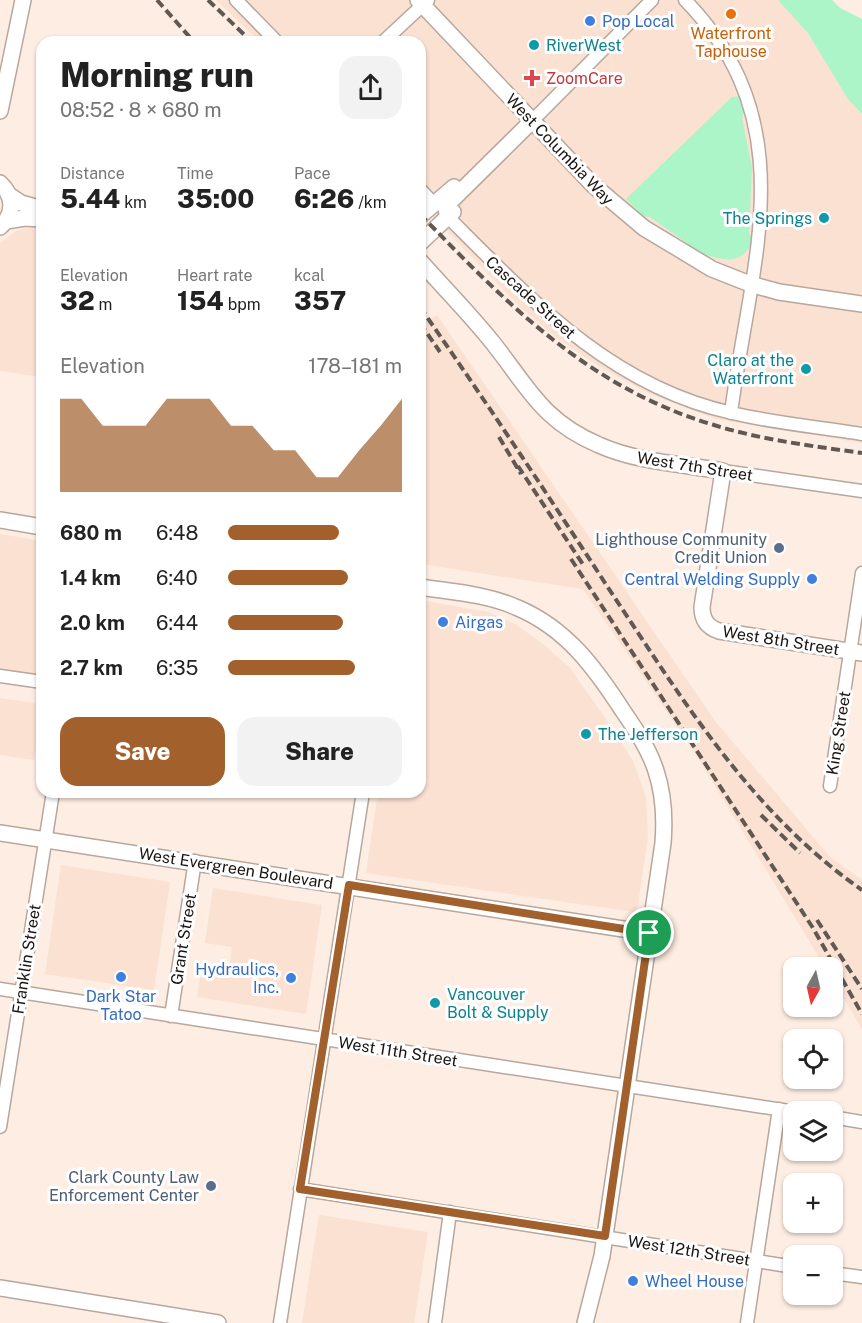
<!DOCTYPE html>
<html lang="en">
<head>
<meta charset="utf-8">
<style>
  body { margin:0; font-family:"Public Sans",sans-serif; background:#f2f2f2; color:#222; height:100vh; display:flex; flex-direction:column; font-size:22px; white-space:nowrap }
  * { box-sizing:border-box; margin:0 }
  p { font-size:20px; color:#767676 }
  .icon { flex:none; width:33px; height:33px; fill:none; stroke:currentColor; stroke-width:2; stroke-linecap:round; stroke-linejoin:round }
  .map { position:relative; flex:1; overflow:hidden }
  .sheet { position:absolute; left:36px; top:36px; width:390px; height:762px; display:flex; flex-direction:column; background:#fff; border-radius:18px; box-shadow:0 2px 4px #0004 }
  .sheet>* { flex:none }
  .needle { width:39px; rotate:188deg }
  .controls { position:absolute; left:783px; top:957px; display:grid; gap:12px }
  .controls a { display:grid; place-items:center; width:60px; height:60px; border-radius:12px; background:#fff; box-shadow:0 2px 4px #0004; font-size:30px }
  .pin { position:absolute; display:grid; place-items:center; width:51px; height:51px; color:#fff; margin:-26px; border:3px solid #fff; border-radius:50%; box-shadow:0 2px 6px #0007 }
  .round { display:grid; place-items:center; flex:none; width:63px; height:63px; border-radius:18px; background:#f2f2f2 }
  .head { display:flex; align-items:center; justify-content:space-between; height:102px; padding:0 24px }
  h1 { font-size:33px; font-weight:800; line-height:45px }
  .figures { display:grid; grid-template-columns:repeat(3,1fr); gap:9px; height:102px; padding:6px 24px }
  .figures div { display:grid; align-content:center }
  .figures b { font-size:26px; font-weight:800 }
  .figures small { font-size:16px; font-weight:400 }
  .figures p { font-size:16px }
  .chart { height:168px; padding:12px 24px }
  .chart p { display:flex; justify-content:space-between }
  .chart svg { width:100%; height:108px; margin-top:6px; fill:#a1602c; opacity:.7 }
  .primary-button { display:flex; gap:12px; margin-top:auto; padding:12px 24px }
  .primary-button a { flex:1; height:69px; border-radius:18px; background:#a1602c; color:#fff; font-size:24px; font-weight:800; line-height:69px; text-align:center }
  .primary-button a+a { background:#f2f2f2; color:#222 }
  ul { padding:0 24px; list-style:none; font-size:20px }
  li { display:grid; grid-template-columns:96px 72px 1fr; align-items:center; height:45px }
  li i { height:15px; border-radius:8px; background:#a1602c }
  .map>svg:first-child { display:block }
  .built { fill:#fae1d2 }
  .green { fill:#abf5c9 }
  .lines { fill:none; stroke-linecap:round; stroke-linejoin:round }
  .minor-casing { stroke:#b7a79c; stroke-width:15 }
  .tertiary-casing { stroke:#b7a79c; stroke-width:18 }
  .minor { stroke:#fff; stroke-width:12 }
  .tertiary { stroke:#fff; stroke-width:15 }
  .rail { stroke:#625852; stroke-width:4; stroke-dasharray:9 4.5; stroke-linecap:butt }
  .route-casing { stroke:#fff; stroke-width:12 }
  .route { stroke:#a1602c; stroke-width:8 }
  .food-dot { fill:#e8710a; stroke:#fefefe; stroke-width:2 }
  .shop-dot { fill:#3f7fe0; stroke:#fefefe; stroke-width:2 }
  .culture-dot { fill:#0f9aa8; stroke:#fefefe; stroke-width:2 }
  .health-dot { fill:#e0444e; stroke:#fefefe; stroke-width:2 }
  .service-dot { fill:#5c6f8a; stroke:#fefefe; stroke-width:2 }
  .labels { text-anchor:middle; stroke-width:6; stroke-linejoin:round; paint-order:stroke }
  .shop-label { font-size:16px; fill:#366cbe; stroke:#fefefe; text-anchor:start }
  .food-label { font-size:16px; fill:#c56008; stroke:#fefefe }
  .culture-label { font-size:16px; fill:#0d838f; stroke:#fefefe; text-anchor:start }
  .health-label { font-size:16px; fill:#be3a42; stroke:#fefefe; text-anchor:start }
  .street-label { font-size:16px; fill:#1a1410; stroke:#fefefe }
  .service-label { font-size:16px; fill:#4e5e75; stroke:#fefefe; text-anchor:end }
</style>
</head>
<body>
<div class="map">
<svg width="862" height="1323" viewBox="0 0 862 1323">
  <rect width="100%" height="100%" fill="#feede2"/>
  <!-- built -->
  <path class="built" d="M216 0H832L840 8 862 19V443L716 419 650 394 602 368 558 339 519 306 420 203V42H260Z
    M31 227 42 228V377L0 371V243L16 231Z
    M437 315 715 721 830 857 862 880V1029L833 980 832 968 825 967 695 753 583 589 420 564V324Z
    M0 534 42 541V679L0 673Z
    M420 600 488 612 515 624 543 644 570 668 615 732 633 761 646 797 648 836 638 905 634 912 366 873 378 792H420Z
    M0 698 42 704 34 760 0 755Z
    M61 865 170 882 154 990 45 974Z
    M213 888 322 905 306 1014 197 997 202 964 229 968 232 947 205 943Z
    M319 1215 428 1232 414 1323H302Z"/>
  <!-- green -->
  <path class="green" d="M778 0H832L840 8 862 19V114L848 99 808 33Z
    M739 96 744 111 742 118 752 168 749 232 752 240C743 271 714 257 691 250L687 243 650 217 643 216 626 199 732 97Z"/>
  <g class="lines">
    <defs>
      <path id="minor" d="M236 0 277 42
        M685 0C807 125 750 263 731 413
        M383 42 428 0
        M533 120 652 0
        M420 189 434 204
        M448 217C531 300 612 387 732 413 774 423 819 427 862 434
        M723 471 862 491
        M0 676 42 682
        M830 786 862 573
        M0 989 796 1112
        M171 1016 195 861
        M832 1117 862 1122
        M0 1127 53 792
        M300 1189 794 1267
        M832 1273 862 1277
        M280 1323 363 792
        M435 1323 450 1212
        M747 1323 779 1109"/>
      <path id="tertiary" d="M418 0 593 185 644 228 712 269 750 284 779 292 862 304
        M0 111 23 0
        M0 183C14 196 15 214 0 227
        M9 195 21 203 42 209
        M420 216 454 187
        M448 217 446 209 449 203 533 120
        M6 221 25 218 42 219
        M420 243 453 212
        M420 261C444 288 470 314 493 343 528 387 542 421 599 445 637 462 682 464 723 471L702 607C702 619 707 627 719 631L862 653
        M0 520 42 527
        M420 587C453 592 487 594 518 608 567 629 595 668 623 711 636 730 649 749 656 771 664 795 665 818 663 843L602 1256 585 1323
        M0 833 649 933
        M0 1288 218 1323"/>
    </defs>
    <!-- minor casing -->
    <use href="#minor" class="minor-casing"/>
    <!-- tertiary casing -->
    <use href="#tertiary" class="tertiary-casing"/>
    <!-- minor -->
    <use href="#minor" class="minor"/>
    <!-- tertiary -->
    <use href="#tertiary" class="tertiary"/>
    <!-- rail -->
    <path class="rail" d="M157 0 194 42
      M208 0 252 42
      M420 214C508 305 589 388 714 425 762 440 812 446 862 453
      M420 307C484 399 546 492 607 586 681 697 750 812 862 890
      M420 323 440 352
      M499 437 521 474
      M518 466 584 566
      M571 559 813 928 862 1014
      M761 815 800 853
      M817 920 862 989"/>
  </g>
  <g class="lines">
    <defs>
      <path id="route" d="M349 885 649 933 605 1236 300 1189Z"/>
    </defs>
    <!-- route casing -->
    <use href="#route" class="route-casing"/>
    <!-- route -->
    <use href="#route" class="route"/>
  </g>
  <!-- markers -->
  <circle class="food-dot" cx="731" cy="14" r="6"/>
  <g class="shop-dot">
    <circle cx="590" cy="21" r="6"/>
    <circle cx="812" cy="579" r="6"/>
    <circle cx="443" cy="622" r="6"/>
    <circle cx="121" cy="977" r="6"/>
    <circle cx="291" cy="978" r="6"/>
    <circle cx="633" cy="1281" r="6"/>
  </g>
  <g class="culture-dot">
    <circle cx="534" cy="45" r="6"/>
    <circle cx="824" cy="218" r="6"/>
    <circle cx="806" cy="369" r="6"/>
    <circle cx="586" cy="734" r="6"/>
    <circle cx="435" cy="1003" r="6"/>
  </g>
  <path class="health-dot" d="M529 69h6v6h6v6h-6v6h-6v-6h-6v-6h6z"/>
  <g class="service-dot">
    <circle cx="779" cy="548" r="6"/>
    <circle cx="211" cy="1186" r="6"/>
  </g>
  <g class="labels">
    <!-- shop labels -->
    <g class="shop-label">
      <text x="602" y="27">Pop Local</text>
      <text x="800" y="585" text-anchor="end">Central Welding Supply</text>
      <text x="455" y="628">Airgas</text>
      <text x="279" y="975" text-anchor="end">Hydraulics,<tspan x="279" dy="18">Inc.</tspan></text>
      <text x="121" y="1002" text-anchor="middle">Dark Star<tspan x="121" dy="18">Tatoo</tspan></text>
      <text x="645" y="1287">Wheel House</text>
    </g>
    <!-- food labels -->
    <g class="food-label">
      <text x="731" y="39">Waterfront<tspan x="731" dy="18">Taphouse</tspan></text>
    </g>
    <!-- culture labels -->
    <g class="culture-label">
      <text x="546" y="51">RiverWest</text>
      <text x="812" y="224" text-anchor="end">The Springs</text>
      <text x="794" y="366" text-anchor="end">Claro at the<tspan x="794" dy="18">Waterfront</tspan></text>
      <text x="598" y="740">The Jefferson</text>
      <text x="447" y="1000">Vancouver<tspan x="447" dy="18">Bolt &amp; Supply</tspan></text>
    </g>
    <!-- health labels -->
    <g class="health-label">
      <text x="546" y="84">ZoomCare</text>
    </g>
    <!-- street labels -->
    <g class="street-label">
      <text transform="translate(560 149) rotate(46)" y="6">West Columbia Way</text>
      <text transform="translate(531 297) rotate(42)" y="6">Cascade Street</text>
      <text transform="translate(695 466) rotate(9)" y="6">West 7th Street</text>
      <text transform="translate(781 640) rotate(9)" y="6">West 8th Street</text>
      <text transform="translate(838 733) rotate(-81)" y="6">King Street</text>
      <text transform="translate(236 868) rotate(9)" y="6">West Evergreen Boulevard</text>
      <text transform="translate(183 939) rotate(-81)" y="6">Grant Street</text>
      <text transform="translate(26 959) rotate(-81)" y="6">Franklin Street</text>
      <text transform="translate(398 1051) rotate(9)" y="6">West 11th Street</text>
      <text transform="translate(689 1250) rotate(9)" y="6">West 12th Street</text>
    </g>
    <!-- service labels -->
    <g class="service-label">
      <text x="767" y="545">Lighthouse Community<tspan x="767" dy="18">Credit Union</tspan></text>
      <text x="199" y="1183">Clark County Law<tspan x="199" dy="18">Enforcement Center</tspan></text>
    </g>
  </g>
</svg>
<div class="controls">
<a><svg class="needle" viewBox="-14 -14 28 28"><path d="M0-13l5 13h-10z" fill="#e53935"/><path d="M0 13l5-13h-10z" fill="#767676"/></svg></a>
<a><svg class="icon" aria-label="locate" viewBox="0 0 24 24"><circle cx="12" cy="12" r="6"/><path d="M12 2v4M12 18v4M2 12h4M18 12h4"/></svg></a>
<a><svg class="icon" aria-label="layers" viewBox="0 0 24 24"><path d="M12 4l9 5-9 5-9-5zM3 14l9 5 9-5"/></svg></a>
<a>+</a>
<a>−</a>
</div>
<div class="pin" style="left:649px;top:933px;background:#1e9e55"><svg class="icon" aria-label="arrive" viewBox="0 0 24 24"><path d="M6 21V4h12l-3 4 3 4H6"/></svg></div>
<section class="sheet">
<div class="head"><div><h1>Morning run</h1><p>08:52 · 8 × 680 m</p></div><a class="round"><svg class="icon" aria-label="share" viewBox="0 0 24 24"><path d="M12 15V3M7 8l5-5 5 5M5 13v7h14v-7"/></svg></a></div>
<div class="figures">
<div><p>Distance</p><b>5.44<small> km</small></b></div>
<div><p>Time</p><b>35:00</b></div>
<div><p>Pace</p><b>6:26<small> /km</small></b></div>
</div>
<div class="figures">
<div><p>Elevation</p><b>32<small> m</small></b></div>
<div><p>Heart rate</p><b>154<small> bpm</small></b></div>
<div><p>kcal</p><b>357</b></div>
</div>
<div class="chart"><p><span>Elevation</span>178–181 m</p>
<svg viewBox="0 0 160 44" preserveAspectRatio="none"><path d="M0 44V6L10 6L20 17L30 17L40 17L50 6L60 6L70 6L80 17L90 17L100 27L110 27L120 38L130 38L140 27L150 17L160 6V44z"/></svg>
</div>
<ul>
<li><b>680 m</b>6:48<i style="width:64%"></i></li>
<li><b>1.4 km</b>6:40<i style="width:69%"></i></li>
<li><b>2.0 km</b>6:44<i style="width:66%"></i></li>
<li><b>2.7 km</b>6:35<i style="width:73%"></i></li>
</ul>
<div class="primary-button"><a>Save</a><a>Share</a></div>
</section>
</div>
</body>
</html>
